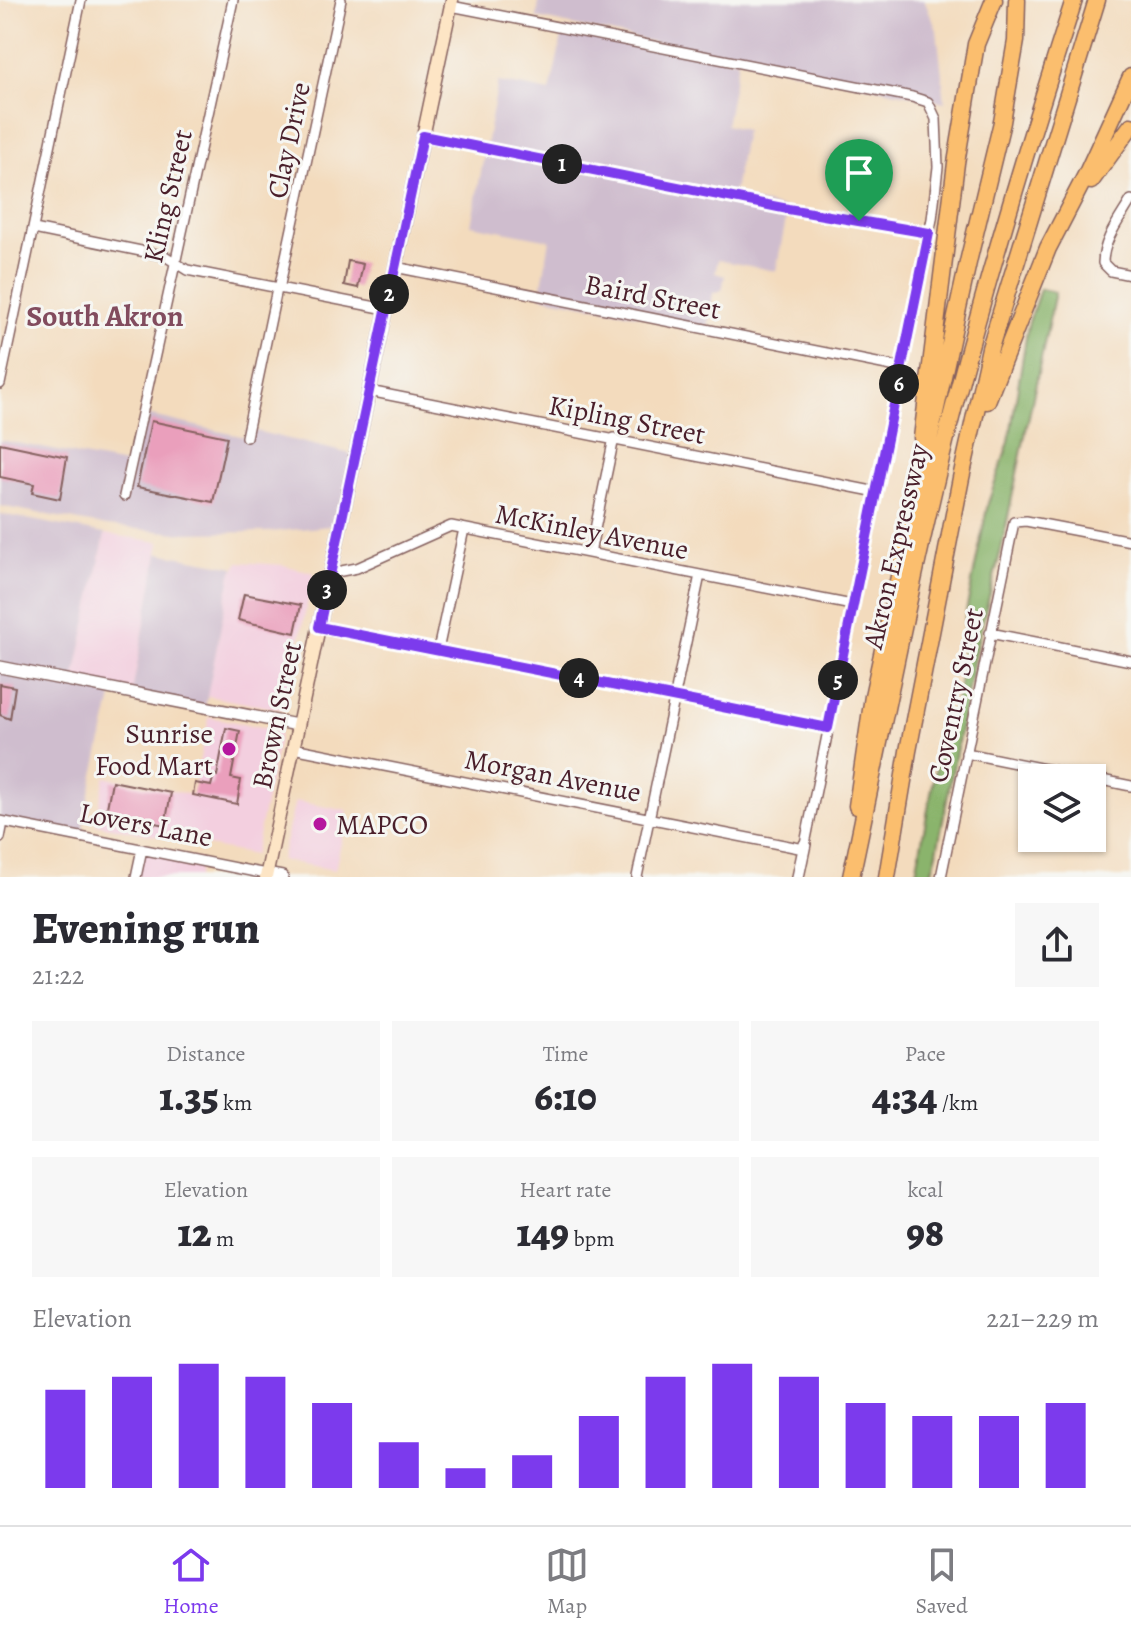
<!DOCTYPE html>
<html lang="en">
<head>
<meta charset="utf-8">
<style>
  body { margin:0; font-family:Alegreya,serif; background:#f7f7f7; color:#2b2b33; height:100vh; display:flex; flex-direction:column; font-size:30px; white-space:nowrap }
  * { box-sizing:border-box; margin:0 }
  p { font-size:26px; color:#7c7c81 }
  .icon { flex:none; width:44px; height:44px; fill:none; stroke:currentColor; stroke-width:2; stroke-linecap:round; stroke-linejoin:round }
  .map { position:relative; height:877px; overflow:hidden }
  .details { display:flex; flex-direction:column; background:#fff; flex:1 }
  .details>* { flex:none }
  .tools { position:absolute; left:1018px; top:764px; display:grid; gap:16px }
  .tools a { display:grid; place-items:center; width:88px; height:88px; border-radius:0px; background:#fff; box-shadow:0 2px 6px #0004; font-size:40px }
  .pin { position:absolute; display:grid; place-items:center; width:68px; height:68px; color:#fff; margin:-82px -34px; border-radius:50% 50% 50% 0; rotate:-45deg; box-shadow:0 0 8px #0007 }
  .pin .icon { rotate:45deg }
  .km { position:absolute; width:40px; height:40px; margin:-20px; border-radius:50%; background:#222; color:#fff; font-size:22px; line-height:40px; text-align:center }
  .round { display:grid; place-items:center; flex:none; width:84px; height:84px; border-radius:0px; background:#f7f7f7 }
  .head { display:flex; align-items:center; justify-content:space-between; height:136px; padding:0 32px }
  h1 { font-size:44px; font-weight:800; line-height:60px }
  .metrics { display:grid; grid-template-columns:repeat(3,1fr); gap:12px; height:136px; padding:8px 32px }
  .metrics div { display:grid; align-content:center; border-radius:0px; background:#f7f7f7; text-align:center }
  .metrics b { font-size:40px; font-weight:800 }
  .metrics small { font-size:22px; font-weight:400 }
  .metrics p { font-size:22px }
  .chart { height:224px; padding:16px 32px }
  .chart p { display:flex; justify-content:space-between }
  .chart svg { width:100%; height:144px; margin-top:8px; stroke:#7c3aed; stroke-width:6 }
  .tab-bar { display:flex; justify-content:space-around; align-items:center; height:112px; border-top:2px solid #e1e1e2; background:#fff; font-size:22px; color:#7c7c81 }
  .tab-bar a { display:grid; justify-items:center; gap:4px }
  .tab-bar .on { color:#7c3aed }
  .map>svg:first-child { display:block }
  .built { fill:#f3cfdf }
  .industrial { fill:#cfbdce }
  .forest { fill:#8ab46c; stroke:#6a6a4c; stroke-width:2 }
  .building { fill:#ea9fbc }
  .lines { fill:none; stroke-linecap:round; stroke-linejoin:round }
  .minor-casing { stroke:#85615e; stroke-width:12 }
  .tertiary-casing { stroke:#85615e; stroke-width:14 }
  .secondary-casing { stroke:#85615e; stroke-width:15 }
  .motorway-casing { stroke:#85615e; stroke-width:19 }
  .minor { stroke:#fff; stroke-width:9 }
  .tertiary { stroke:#fff; stroke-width:11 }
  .secondary { stroke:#fde5c5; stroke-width:12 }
  .motorway { stroke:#fbbe6e; stroke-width:16 }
  .route-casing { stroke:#fff; stroke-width:16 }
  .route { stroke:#7c3aed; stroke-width:10 }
  .poi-dot { fill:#b5179e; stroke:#f6f6f2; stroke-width:3 }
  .labels { text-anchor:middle; stroke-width:6; stroke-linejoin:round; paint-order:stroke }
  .street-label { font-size:28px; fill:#4a1f2b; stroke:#f6f6f2 }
  .poi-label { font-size:28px; fill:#4a1f2b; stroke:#f6f6f2; text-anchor:end }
  .neighbourhood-label { font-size:30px; font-weight:bold; fill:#824c5e; stroke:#f6f6f2 }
</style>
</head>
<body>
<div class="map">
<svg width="1131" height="877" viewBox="0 0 1131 877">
  <rect width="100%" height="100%" fill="#f6f6f2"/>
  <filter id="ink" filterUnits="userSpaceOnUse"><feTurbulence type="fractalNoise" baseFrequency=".0125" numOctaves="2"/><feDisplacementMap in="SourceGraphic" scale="16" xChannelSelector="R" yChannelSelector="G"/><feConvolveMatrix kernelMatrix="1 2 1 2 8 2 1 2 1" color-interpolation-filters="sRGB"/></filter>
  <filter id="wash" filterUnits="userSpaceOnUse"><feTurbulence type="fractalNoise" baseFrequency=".006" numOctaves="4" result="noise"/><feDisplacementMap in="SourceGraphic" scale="32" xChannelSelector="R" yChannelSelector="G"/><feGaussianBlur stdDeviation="1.8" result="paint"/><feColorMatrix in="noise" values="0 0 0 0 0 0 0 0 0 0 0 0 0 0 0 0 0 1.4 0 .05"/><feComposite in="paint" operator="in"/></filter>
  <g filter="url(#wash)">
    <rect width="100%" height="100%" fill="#f3dbbd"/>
    <!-- built -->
    <path class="built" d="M105 534 160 542 132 693 74 681Z
      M239 562 283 565 314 573 284 710 207 696 231 574Z
      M209 717 277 730 280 733 254 855 95 824 105 777 192 795Z
      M295 801 348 811 335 870 281 860Z
      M142 849 200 860 198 877H136Z"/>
    <!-- industrial -->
    <path class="industrial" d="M539 0H924L937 30 945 102 537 18Z
      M564 28 738 61 726 125 745 130 733 197 788 209 776 271 718 260 715 273 725 276 722 290 713 293 708 329 540 296 550 240 471 225 498 82 550 92Z
      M142 414 245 437 247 429 355 455 340 525 270 532 178 533 107 526 0 506V440L130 465Z
      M0 514 105 534 74 681 114 689 84 818 83 837 0 821Z
      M158 553 235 567 231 574 205 707 132 693Z"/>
    <!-- forest -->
    <path class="forest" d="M1040 289 1055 292 1001 550 976 648 936 857 930 877H915L939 752 959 689 965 617 988 503 1009 442 1028 325Z"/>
    <g id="blocks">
      <!-- building -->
      <path class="building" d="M348 261 363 264 358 288 344 285Z
        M151 421 227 437 213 502 137 487Z
        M0 443 67 457 60 499 32 493 34 484 0 477Z
        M244 594 301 605 295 633 238 620Z
        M0 684 15 687 10 719 0 715Z
        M226 728 240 731 231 778 241 780 237 804 193 795 195 783 211 786 214 775 217 776Z
        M112 781 171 793 165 825 106 813Z"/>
    </g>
  </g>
  <g filter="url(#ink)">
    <use href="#blocks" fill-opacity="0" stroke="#85615e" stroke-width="2"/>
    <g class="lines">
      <defs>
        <path id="minor" d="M451 6 912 97 928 102 936 119 938 167 932 219 805 844
          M423 136 788 209 929 233
          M1131 200C1120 219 1103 240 1103 263L1111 271 1131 275
          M34 229 165 256 187 270 386 309
          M395 267 902 368
          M279 289 341 0
          M0 384 81 0
          M369 391 877 492
          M246 437 277 289
          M124 496 233 0
          M590 553 614 438
          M331 573 357 568 451 526 852 605
          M319 627 828 728
          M990 633 1131 661
          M438 650 464 529
          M293 748 804 849
          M966 753 1090 778
          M1092 778 1131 786
          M0 821 266 874
          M0 838 3 822
          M136 877 142 849
          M637 877 700 575
          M941 877 1014 522 1026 521 1131 541"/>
        <path id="tertiary" d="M0 667 297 725
          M266 874 282 877
          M798 877 805 844"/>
        <path id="secondary" d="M266 877 452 0"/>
        <path id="motorway" d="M1091 181 1131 126
          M987 401 1048 248 1086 175 1131 77
          M922 438 956 163 976 44 994 0
          M857 806 873 696 884 645 969 258 1002 122 1016 41 1017 0
          M851 877C884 722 913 567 952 414 988 274 1030 137 1074 0
          M887 877 908 751 961 478 990 348 1097 0"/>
      </defs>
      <!-- minor casing -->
      <use href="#minor" class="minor-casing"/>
      <!-- tertiary casing -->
      <use href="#tertiary" class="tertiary-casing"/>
      <!-- secondary casing -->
      <use href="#secondary" class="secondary-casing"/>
      <!-- motorway casing -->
      <use href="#motorway" class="motorway-casing"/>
      <!-- minor -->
      <use href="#minor" class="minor"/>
      <!-- tertiary -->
      <use href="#tertiary" class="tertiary"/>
      <!-- secondary -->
      <use href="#secondary" class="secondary"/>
      <!-- motorway -->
      <use href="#motorway" class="motorway"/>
    </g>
  </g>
  <g class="lines" filter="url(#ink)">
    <defs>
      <path id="route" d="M423 136 788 209 929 233 828 728 319 627Z"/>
    </defs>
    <!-- route casing -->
    <use href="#route" class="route-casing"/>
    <!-- route -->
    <use href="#route" class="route"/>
  </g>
  <!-- markers -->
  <g class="poi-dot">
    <circle cx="229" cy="749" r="8"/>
    <circle cx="320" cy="824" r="8"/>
  </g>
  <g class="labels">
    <!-- street labels -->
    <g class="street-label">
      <text transform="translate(288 140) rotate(-78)" y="10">Clay Drive</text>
      <text transform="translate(167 196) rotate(-77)" y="10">Kling Street</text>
      <text transform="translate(653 296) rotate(11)" y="10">Baird Street</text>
      <text transform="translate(627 419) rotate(11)" y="10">Kipling Street</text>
      <text transform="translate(592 531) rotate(11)" y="10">McKinley Avenue</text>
      <text transform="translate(895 546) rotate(-77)" y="10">Akron Expressway</text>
      <text transform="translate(955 695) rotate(-78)" y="10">Coventry Street</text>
      <text transform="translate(276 715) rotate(-78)" y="10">Brown Street</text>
      <text transform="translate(553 775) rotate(11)" y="10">Morgan Avenue</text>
      <text transform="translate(146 824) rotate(11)" y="10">Lovers Lane</text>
    </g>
    <!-- poi labels -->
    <g class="poi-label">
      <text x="213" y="743">Sunrise<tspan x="213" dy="32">Food Mart</tspan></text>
      <text x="336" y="834" text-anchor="start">MAPCO</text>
    </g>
    <!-- neighbourhood labels -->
    <g class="neighbourhood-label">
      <text x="105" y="326">South Akron</text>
    </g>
  </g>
</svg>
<div class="tools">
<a><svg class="icon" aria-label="layers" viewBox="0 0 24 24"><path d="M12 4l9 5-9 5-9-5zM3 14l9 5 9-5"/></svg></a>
</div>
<div class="pin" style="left:859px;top:221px;background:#1e9e55"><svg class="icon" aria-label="arrive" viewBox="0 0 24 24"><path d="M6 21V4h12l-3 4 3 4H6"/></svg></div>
<b class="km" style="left:562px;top:164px">1</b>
<b class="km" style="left:389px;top:294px">2</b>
<b class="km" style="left:327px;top:590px">3</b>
<b class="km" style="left:579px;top:678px">4</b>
<b class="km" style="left:838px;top:680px">5</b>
<b class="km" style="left:899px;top:384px">6</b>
</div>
<section class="details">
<div class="head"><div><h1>Evening run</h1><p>21:22</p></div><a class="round"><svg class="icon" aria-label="share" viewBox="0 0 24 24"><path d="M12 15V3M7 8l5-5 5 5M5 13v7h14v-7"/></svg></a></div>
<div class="metrics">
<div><p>Distance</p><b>1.35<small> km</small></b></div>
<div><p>Time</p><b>6:10</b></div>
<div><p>Pace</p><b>4:34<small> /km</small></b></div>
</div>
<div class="metrics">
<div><p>Elevation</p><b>12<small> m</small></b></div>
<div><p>Heart rate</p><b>149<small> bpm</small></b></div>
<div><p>kcal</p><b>98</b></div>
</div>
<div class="chart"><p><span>Elevation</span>221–229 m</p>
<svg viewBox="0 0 160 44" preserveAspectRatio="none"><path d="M5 44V14M15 44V10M25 44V6M35 44V10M45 44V18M55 44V30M65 44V38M75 44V34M85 44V22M95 44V10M105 44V6M115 44V10M125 44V18M135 44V22M145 44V22M155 44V18"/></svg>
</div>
</section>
<nav class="tab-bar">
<a class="on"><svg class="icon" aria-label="home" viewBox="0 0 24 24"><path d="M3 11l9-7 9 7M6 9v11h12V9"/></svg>Home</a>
<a><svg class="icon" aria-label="map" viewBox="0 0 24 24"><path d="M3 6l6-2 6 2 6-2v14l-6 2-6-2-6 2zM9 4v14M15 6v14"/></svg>Map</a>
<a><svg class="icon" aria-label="saved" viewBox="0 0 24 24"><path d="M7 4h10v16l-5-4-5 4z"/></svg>Saved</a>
</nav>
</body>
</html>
